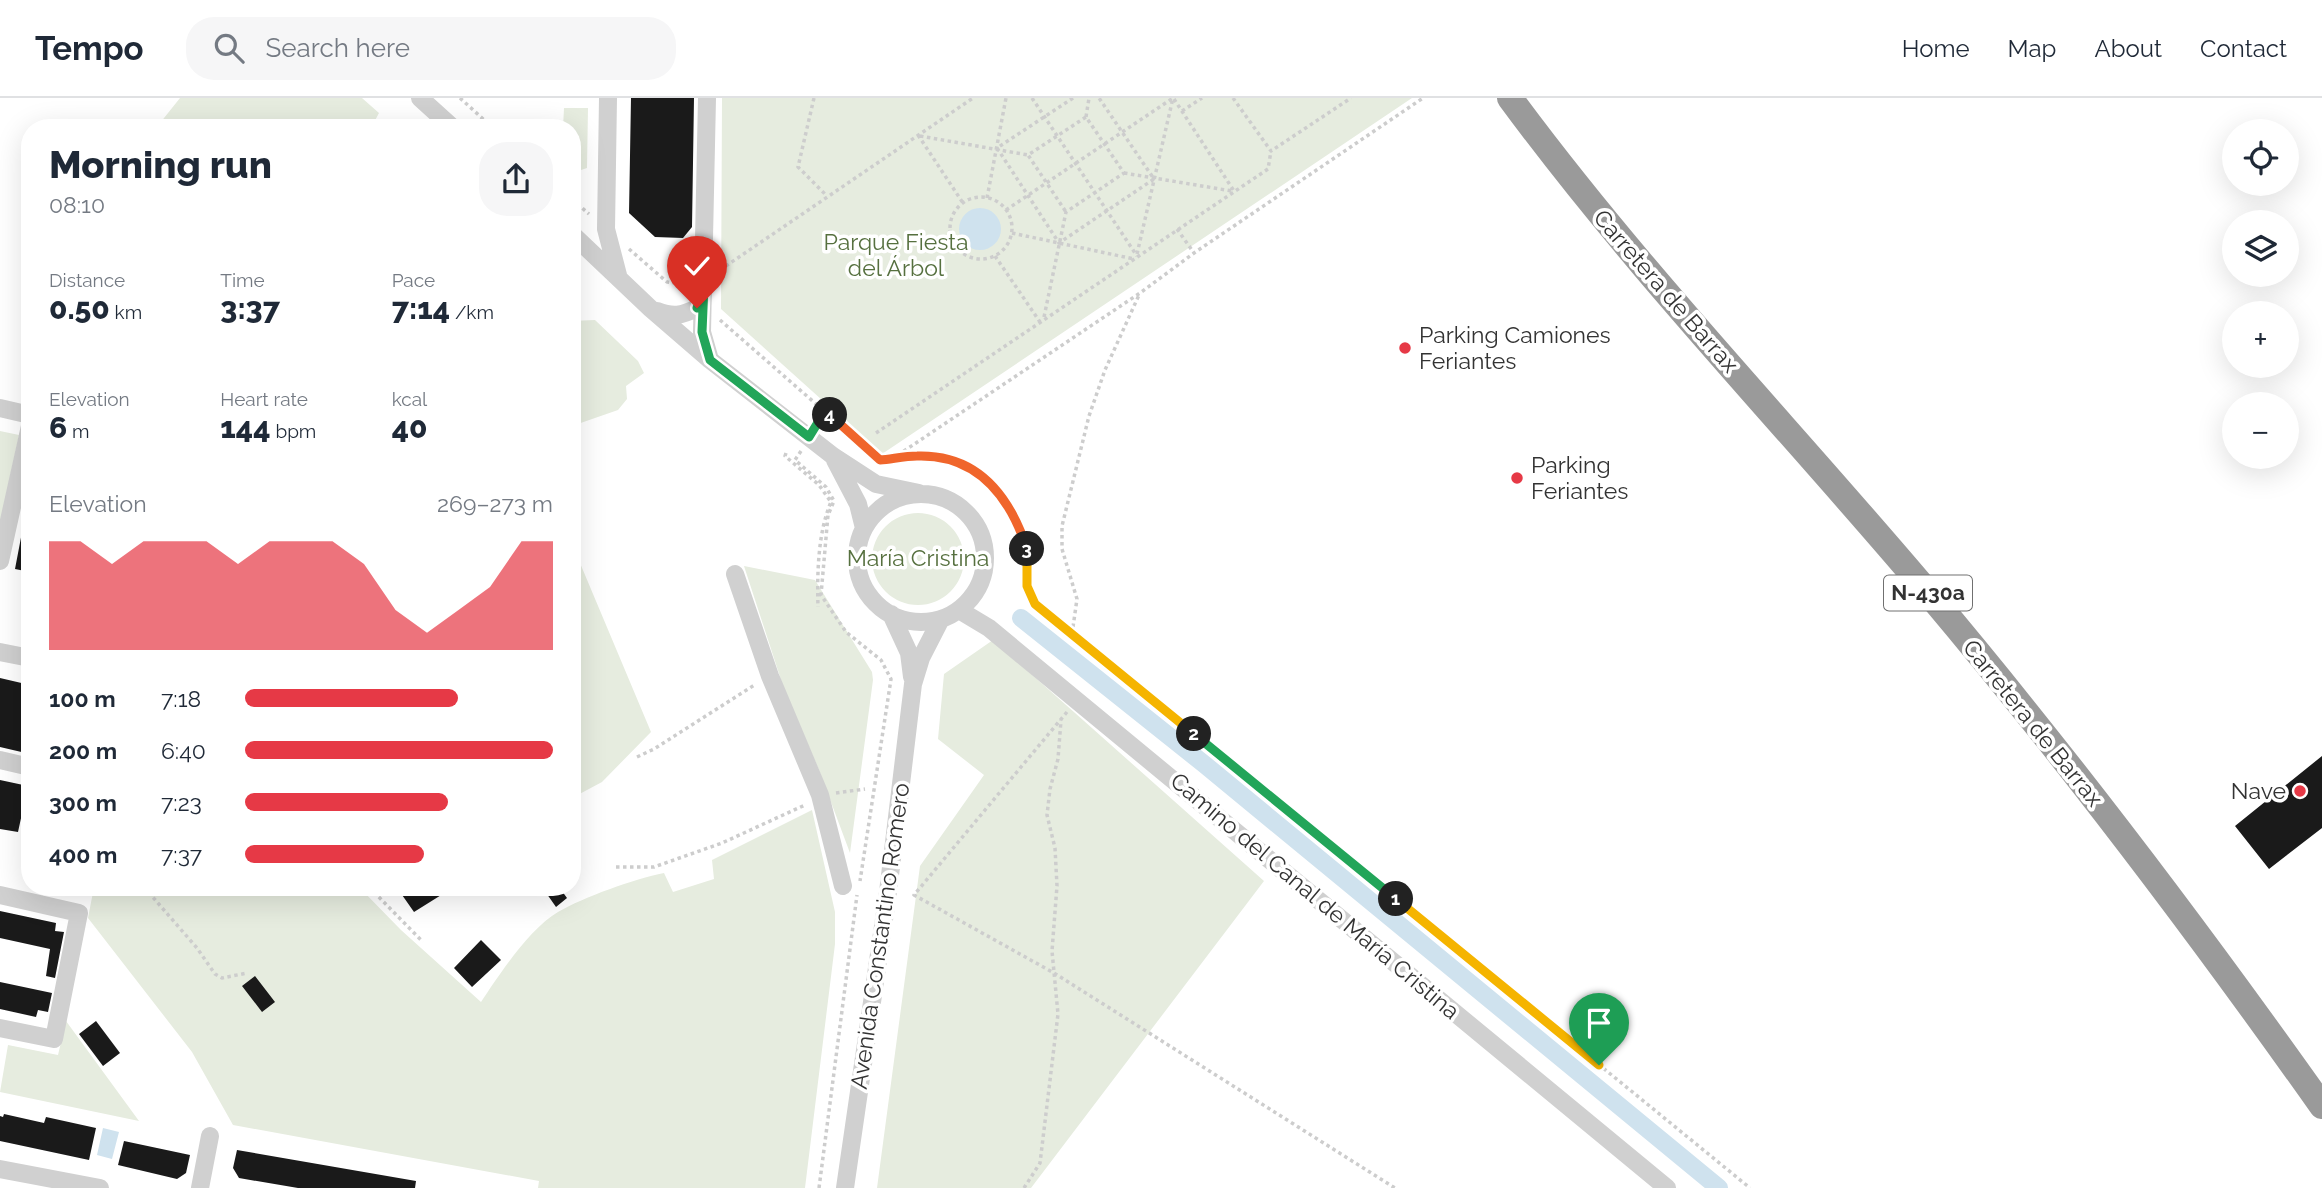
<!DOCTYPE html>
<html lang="en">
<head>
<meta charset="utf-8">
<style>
  body { margin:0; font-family:Raleway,sans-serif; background:#f6f6f7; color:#1f2937; height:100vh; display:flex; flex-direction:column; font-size:26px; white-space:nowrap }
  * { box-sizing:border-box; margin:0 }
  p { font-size:23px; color:#747a83 }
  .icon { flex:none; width:38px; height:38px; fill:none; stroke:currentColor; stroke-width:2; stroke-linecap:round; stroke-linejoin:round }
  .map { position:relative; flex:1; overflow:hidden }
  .side { position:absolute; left:21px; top:21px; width:560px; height:777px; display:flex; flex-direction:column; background:#fff; border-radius:28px; box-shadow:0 7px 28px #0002 }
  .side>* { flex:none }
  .buttons { position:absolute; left:2222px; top:21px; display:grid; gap:14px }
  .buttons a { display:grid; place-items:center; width:77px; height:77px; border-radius:50%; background:#fff; box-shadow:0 7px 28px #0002; font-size:35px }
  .pin { position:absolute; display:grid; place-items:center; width:60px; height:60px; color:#fff; margin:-72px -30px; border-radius:50% 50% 50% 0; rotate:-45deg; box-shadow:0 0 7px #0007 }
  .pin .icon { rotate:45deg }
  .km { position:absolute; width:35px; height:35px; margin:-18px; border-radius:50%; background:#222; color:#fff; font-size:19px; line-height:35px; text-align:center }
  .round { display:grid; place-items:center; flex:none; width:74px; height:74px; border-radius:28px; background:#f6f6f7 }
  .headline { display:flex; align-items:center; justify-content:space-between; height:119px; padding:0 28px }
  h1 { font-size:38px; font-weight:800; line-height:52px }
  .figures { display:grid; grid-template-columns:repeat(3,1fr); gap:10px; height:119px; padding:7px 28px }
  .figures div { display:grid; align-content:center }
  .figures b { font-size:30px; font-weight:800 }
  .figures small { font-size:19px; font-weight:400 }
  .figures p { font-size:19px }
  .chart { height:196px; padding:14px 28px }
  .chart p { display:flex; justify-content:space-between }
  .chart svg { width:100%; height:126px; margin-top:7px; fill:#e63946; opacity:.7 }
  ul { padding:0 28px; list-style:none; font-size:23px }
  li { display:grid; grid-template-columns:112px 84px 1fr; align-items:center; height:52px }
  li i { height:18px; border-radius:9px; background:#e63946 }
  header { display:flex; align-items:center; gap:42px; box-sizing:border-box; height:98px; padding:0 35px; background:#fff; border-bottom:2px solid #e0e1e3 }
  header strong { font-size:33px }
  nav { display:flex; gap:38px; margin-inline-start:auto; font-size:24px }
  .search { width:490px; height:63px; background:#f6f6f7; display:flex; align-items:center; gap:18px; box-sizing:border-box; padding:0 24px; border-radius:28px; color:#747a83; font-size:26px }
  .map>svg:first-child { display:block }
  .green { fill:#e6ecdf }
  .water { fill:#cfe2ee }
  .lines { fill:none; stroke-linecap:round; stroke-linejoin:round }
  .canal { stroke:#cfe2ee; stroke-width:18 }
  .building { fill:#1a1a1a }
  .path { stroke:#cdcdcd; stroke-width:3.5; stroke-dasharray:3.5 3.5; stroke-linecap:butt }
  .minor { stroke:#d0d0d0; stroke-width:18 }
  .highway { stroke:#9a9a9a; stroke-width:26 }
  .split-1-casing { stroke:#fff; stroke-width:14 }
  .split-2-casing { stroke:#fff; stroke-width:14 }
  .split-3-casing { stroke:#fff; stroke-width:14 }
  .split-4-casing { stroke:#fff; stroke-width:14 }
  .split-5-casing { stroke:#fff; stroke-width:14 }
  .split-1 { stroke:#f5b400; stroke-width:9 }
  .split-2 { stroke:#22a559; stroke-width:9 }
  .split-3 { stroke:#f5b400; stroke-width:9 }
  .split-4 { stroke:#f0652b; stroke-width:9 }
  .split-5 { stroke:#22a559; stroke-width:9 }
  .poi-dot { fill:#e63946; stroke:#fff; stroke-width:2.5 }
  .labels { text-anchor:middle; stroke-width:7; stroke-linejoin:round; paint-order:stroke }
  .shield { fill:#fff; stroke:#707070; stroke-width:2 }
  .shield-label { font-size:21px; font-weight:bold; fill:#333 }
  .park-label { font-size:23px; fill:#56703f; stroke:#fff }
  .street-label { font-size:23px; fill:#333; stroke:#fff }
  .poi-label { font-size:23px; fill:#333; stroke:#fff; text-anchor:start }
</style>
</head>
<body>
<header>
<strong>Tempo</strong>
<div class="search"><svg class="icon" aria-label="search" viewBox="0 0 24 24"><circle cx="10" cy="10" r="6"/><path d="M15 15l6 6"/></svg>Search here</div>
<nav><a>Home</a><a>Map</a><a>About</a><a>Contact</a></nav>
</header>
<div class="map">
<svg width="2322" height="1090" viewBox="0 0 2322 1090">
  <rect width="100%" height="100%" fill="#fff"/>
  <!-- green -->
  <path class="green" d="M180 0H362L379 15 371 30H156Z
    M722 0H1412L882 356 721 211Z
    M564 10H588L587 70 581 72 572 66V30H563Z
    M595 222 638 263 644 275 626 288 627 301 618 312 572 328V223Z
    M0 333 19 337 0 426Z
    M872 461a46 46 0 1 1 92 0a46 46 0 1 1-92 0Z
    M572 446 651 634 602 684 572 700Z
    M744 468 815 482 872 574 873 582 850 755 819 672 784 591Z
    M993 542 1264 783 1031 1090H877L920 768 984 677 938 641 944 576Z
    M812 712 835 814V846L805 1090H538L539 1083 233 1027 192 954 88 820 94 789H359L401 832 481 904C499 877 529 831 558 814 584 799 634 781 664 775L673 794 714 781 712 762Z
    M66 923 139 1023 0 994 8 947 58 957Z"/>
  <!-- water -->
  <path class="water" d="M959 131a21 21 0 1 1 42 0a21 21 0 1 1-42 0Z
    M103 1030 119 1034 112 1061 97 1057Z"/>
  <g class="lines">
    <!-- canal -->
    <path class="canal" d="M1021 520 1204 666 1719 1090"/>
  </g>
  <!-- building -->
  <path class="building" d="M631 0H694L692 129 683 140 655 139 629 115Z
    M23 429 30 430V474L15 471Z
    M0 580 30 587V656L0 649Z
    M2322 658V730L2269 771 2235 728Z
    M0 682 28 688 18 734 0 731Z
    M409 789H454L414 814 400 794Z
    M542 789H559L567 800 556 809Z
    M0 813 56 825 55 833 64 834 55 880 46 878 50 851 0 840Z
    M481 842 501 862 472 889 454 870Z
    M255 878 275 904 262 914 242 888Z
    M0 884 52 895 48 914 38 912 36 919 0 911Z
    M96 923 120 955 103 968 79 936Z
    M4 1016 44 1025 46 1019 96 1030 89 1062 0 1043V1018L3 1019Z
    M124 1043 190 1057 186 1075 177 1081 118 1067Z
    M237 1052 416 1083 415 1090H298L239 1080 233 1070Z"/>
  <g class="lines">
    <!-- path -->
    <path class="path" d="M460 0 493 30
      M814 0 798 69 827 98
      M1032 0 1137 158
      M1073 0 997 50 1059 145 1154 81 1099 0
      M1233 0 1271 53 1351 0
      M1174 1 1234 93
      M1182 13 1202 0
      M1086 19 1089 0
      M918 37 963 105
      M920 38 1028 57
      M1124 75 1232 93
      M950 130a31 31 0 1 1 62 0a31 31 0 1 1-62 0Z
      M987 100 1006 0
      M572 101 589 116
      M1006 112 1173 0
      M1177 131 1194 155
      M1012 135 1134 161
      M629 151 667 184 686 186
      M1137 156 1173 0
      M995 158 1040 224
      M720 172 973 0
      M1044 219 1066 114 1124 75 1086 19 1028 57 1066 114
      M720 222 880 362C902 360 924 355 945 360 989 371 1018 412 1027 454 1030 464 1026 476 1027 486 1028 493 1032 500 1035 506L1750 1090
      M817 325 825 312
      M876 335 1268 71 1271 53
      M801 353 795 362 826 389 834 403 828 417 821 497 846 534 881 562 891 581 860 783
      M786 355 785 358 819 387 831 404C818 434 817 475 818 509
      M892 361 1140 195 1194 155 1423 0
      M1072 536 1077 501 1062 451V428L1089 318 1105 272 1139 197
      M1067 614 914 797 1054 875 1395 1090
      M637 659 654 651 756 586
      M836 695 865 691
      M616 769H654L722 745 805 707
      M144 789 197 850 215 876 222 880 247 875
      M369 789 423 844
      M819 1090 857 797
      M1024 1090 1040 1065 1058 916 1052 853 1057 788 1055 750 1047 717 1050 691 1058 661 1061 622"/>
    <!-- minor -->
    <path class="minor" d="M420 0 453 30
      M608 0 606 131 618 177
      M707 0 702 234 710 262
      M572 136 651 211 710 262 833 358 876 386 919 395
      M657 213C673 219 681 218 697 210L702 194
      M0 310 30 317
      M835 362 858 406 864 430
      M857 460a64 64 0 1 1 128 0a64 64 0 1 1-128 0Z
      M0 463 30 328
      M735 476 770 578 820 697 843 788
      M959 512 989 530 1667 1090
      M891 516 909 555 912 579
      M0 554 30 560
      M0 662 30 669
      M0 797 79 815 54 941 0 930
      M0 1071 100 1090
      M200 1090 210 1038
      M845 1090 888 794 913 586 921 560 941 521"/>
    <!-- highway -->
    <path class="highway" d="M1510 0C1639 175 1790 331 1930 497 2068 661 2198 833 2322 1008"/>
  </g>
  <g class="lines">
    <defs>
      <path id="split-1" d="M1396 801 1599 967"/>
      <path id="split-2" d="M1194 636 1396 801"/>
      <path id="split-3" d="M1027 451V488L1035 506 1194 636"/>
      <path id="split-4" d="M830 317 880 362C892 361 905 358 917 358 978 356 1010 399 1027 451"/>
      <path id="split-5" d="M697 210 704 187 702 234 710 262 809 339 825 313 830 317"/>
    </defs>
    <!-- split-1 casing -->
    <use href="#split-1" class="split-1-casing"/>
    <!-- split-2 casing -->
    <use href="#split-2" class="split-2-casing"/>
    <!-- split-3 casing -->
    <use href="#split-3" class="split-3-casing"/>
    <!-- split-4 casing -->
    <use href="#split-4" class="split-4-casing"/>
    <!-- split-5 casing -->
    <use href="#split-5" class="split-5-casing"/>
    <!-- split-1 -->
    <use href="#split-1" class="split-1"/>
    <!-- split-2 -->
    <use href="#split-2" class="split-2"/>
    <!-- split-3 -->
    <use href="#split-3" class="split-3"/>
    <!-- split-4 -->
    <use href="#split-4" class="split-4"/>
    <!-- split-5 -->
    <use href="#split-5" class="split-5"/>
  </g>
  <!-- markers -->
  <g class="poi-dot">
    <circle cx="1405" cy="250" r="7"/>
    <circle cx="1517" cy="380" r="7"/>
    <circle cx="2300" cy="693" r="7"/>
  </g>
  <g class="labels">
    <!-- shield labels -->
    <rect class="shield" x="1884" y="477.5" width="88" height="35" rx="5"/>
    <g class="shield-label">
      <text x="1928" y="502">N-430a</text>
    </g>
    <!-- park labels -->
    <g class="park-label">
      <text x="896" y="152">Parque Fiesta<tspan x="896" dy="26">del Árbol</tspan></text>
      <text x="918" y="468">María Cristina</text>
    </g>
    <!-- street labels -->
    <g class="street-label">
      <text transform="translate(1666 193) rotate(49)" y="8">Carretera de Barrax</text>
      <text transform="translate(2033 625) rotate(51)" y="8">Carretera de Barrax</text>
      <text transform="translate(1315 798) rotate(40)" y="8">Camino del Canal de María Cristina</text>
      <text transform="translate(880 838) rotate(-82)" y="8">Avenida Constantino Romero</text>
    </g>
    <!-- poi labels -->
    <g class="poi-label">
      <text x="1419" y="245">Parking Camiones<tspan x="1419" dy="26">Feriantes</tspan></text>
      <text x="1531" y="375">Parking<tspan x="1531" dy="26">Feriantes</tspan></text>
      <text x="2286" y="701" text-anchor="end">Nave</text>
    </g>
  </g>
</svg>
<div class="buttons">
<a><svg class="icon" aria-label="locate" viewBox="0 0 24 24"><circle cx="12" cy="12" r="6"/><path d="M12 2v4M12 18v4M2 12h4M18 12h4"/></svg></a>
<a><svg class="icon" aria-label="layers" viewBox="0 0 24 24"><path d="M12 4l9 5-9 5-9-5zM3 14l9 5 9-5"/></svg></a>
<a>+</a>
<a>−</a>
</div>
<div class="pin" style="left:1599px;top:967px;background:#1e9e55"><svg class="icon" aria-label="arrive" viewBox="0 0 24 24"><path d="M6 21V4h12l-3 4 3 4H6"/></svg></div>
<div class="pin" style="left:697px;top:210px;background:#d93025"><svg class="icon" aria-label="check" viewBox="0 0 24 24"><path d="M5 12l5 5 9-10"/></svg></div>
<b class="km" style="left:1396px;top:801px">1</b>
<b class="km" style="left:1194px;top:636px">2</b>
<b class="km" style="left:1027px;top:451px">3</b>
<b class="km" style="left:830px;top:317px">4</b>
<section class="side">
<div class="headline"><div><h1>Morning run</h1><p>08:10</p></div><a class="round"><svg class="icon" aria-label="share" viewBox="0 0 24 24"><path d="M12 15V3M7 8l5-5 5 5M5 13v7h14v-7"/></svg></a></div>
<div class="figures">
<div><p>Distance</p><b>0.50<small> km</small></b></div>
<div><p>Time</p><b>3:37</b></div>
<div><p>Pace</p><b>7:14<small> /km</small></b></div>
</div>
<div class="figures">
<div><p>Elevation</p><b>6<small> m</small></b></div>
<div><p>Heart rate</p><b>144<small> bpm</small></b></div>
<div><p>kcal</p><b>40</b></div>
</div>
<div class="chart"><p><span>Elevation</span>269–273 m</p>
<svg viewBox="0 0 160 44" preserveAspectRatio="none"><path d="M0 44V6L10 6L20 14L30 6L40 6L50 6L60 14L70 6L80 6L90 6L100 14L110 30L120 38L130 30L140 22L150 6L160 6V44z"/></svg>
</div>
<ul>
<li><b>100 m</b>7:18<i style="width:69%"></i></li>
<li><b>200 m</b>6:40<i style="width:100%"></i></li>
<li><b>300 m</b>7:23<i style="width:66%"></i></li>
<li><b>400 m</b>7:37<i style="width:58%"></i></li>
</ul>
</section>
</div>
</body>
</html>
